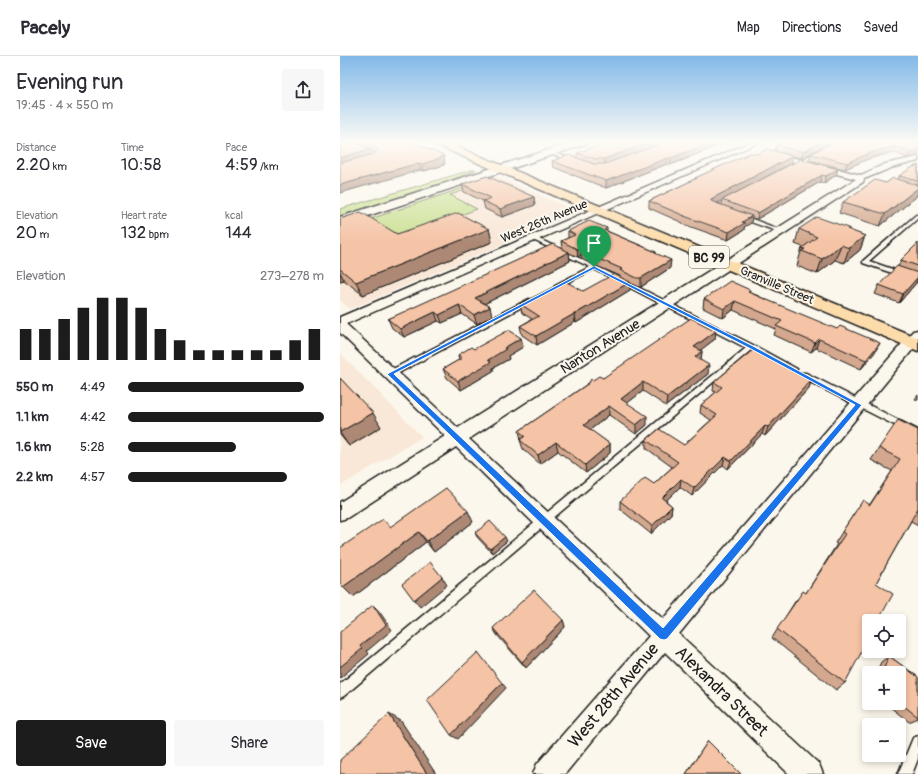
<!DOCTYPE html>
<html lang="en">
<head>
<meta charset="utf-8">
<style>
  body { margin:0; font-family:Pangolin,sans-serif; background:#f7f7f7; color:#2b2b33; height:100vh; display:flex; flex-direction:column; font-size:15px; white-space:nowrap }
  * { box-sizing:border-box; margin:0 }
  p { font-size:13px; color:#7c7c81 }
  .icon { flex:none; width:22px; height:22px; fill:none; stroke:currentColor; stroke-width:2; stroke-linecap:round; stroke-linejoin:round }
  .map { position:relative; flex:1; overflow:hidden }
  .details { display:flex; flex-direction:column; background:#fff; width:340px }
  .details>* { flex:none }
  .tools { position:absolute; left:522px; top:558px; display:grid; gap:8px }
  .tools a { display:grid; place-items:center; width:44px; height:44px; border-radius:4px; background:#fff; box-shadow:0 2px 6px #0003; font-size:20px }
  .pin { position:absolute; display:grid; place-items:center; width:34px; height:34px; color:#fff; margin:-41px -17px; border-radius:50% 50% 50% 0; rotate:-45deg; box-shadow:0 0 4px #0007 }
  .pin .icon { rotate:45deg }
  .round { display:grid; place-items:center; flex:none; width:42px; height:42px; border-radius:4px; background:#f7f7f7 }
  .overview { display:flex; align-items:center; justify-content:space-between; height:68px; padding:0 16px }
  h1 { font-size:22px; font-weight:600; line-height:30px }
  .stats { display:grid; grid-template-columns:repeat(3,1fr); gap:6px; height:68px; padding:4px 16px }
  .stats div { display:grid; align-content:center }
  .stats b { font-size:17px; font-weight:600 }
  .stats small { font-size:11px; font-weight:400 }
  .stats p { font-size:11px }
  .chart { height:112px; padding:8px 16px }
  .chart p { display:flex; justify-content:space-between }
  .chart svg { width:100%; height:72px; margin-top:4px; stroke:#1c1c1c; stroke-width:6 }
  .cta { display:flex; gap:8px; margin-top:auto; padding:8px 16px }
  .cta a { flex:1; height:46px; border-radius:4px; background:#1c1c1c; color:#fff; font-size:16px; font-weight:600; line-height:46px; text-align:center }
  .cta a+a { background:#f7f7f7; color:#2b2b33 }
  ul { padding:0 16px; list-style:none; font-size:13px }
  li { display:grid; grid-template-columns:64px 48px 1fr; align-items:center; height:30px }
  li i { height:10px; border-radius:5px; background:#1c1c1c }
  header { display:flex; align-items:center; gap:24px; box-sizing:border-box; height:56px; padding:0 20px; background:#fff; border-bottom:1px solid #e1e1e2 }
  header strong { font-size:19px }
  nav { display:flex; gap:22px; margin-inline-start:auto; font-size:14px }
  main { display:flex; flex:1; min-height:0 }
  .map>svg:first-child { display:block }
  .built { fill:#f9e7d7 }
  .green { fill:#cce196; stroke:#747e59 }
  .lines { fill:none; stroke-linecap:round; stroke-linejoin:round }
  .lane-casing { stroke:#1c1c1c; stroke-width:3 }
  .street-casing { stroke:#1c1c1c; stroke-width:3 }
  .secondary-casing { stroke:#1c1c1c; stroke-width:3 }
  .highway-casing { stroke:#1c1c1c; stroke-width:3 }
  .lane { fill:#fbf7ec; fill-rule:evenodd }
  .street { fill:#fbf7ec; fill-rule:evenodd }
  .secondary { fill:#fbf7ec; fill-rule:evenodd }
  .highway { fill:#fddcac; fill-rule:evenodd }
  .wall { fill:#d3a88e; stroke:#1c1c1c; fill-rule:evenodd }
  .shaded-wall { fill:#ac8874; stroke:#1c1c1c }
  .building { fill:#f5c3a5; stroke:#1c1c1c }
  .route { fill:#1a73e8; stroke:#fff; fill-rule:evenodd }
  .labels { text-anchor:middle; stroke-width:4; stroke-linejoin:round; paint-order:stroke }
  .far-street-label { font-size:12px; fill:#1c1c1c; stroke:#fbf7ec }
  .shield { fill:#fbf7ec; stroke:#5f5e5a; stroke-width:1 }
  .shield-label { font-size:13px; font-weight:bold; fill:#1c1c1c }
  .street-label { font-size:14px; fill:#1c1c1c; stroke:#fbf7ec }
  .near-street-label { font-size:17px; fill:#1c1c1c; stroke:#fbf7ec }
</style>
</head>
<body>
<header>
<strong>Pacely</strong>
<nav><a>Map</a><a>Directions</a><a>Saved</a></nav>
</header>
<main>
<section class="details">
<div class="overview"><div><h1>Evening run</h1><p>19:45 · 4 × 550 m</p></div><a class="round"><svg class="icon" aria-label="share" viewBox="0 0 24 24"><path d="M12 15V3M7 8l5-5 5 5M5 13v7h14v-7"/></svg></a></div>
<div class="stats">
<div><p>Distance</p><b>2.20<small> km</small></b></div>
<div><p>Time</p><b>10:58</b></div>
<div><p>Pace</p><b>4:59<small> /km</small></b></div>
</div>
<div class="stats">
<div><p>Elevation</p><b>20<small> m</small></b></div>
<div><p>Heart rate</p><b>132<small> bpm</small></b></div>
<div><p>kcal</p><b>144</b></div>
</div>
<div class="chart"><p><span>Elevation</span>273–278 m</p>
<svg viewBox="0 0 160 44" preserveAspectRatio="none"><path d="M5 44V25M15 44V25M25 44V19M35 44V12M45 44V6M55 44V6M65 44V12M75 44V25M85 44V32M95 44V38M105 44V38M115 44V38M125 44V38M135 44V38M145 44V32M155 44V25"/></svg>
</div>
<ul>
<li><b>550 m</b>4:49<i style="width:90%"></i></li>
<li><b>1.1 km</b>4:42<i style="width:100%"></i></li>
<li><b>1.6 km</b>5:28<i style="width:55%"></i></li>
<li><b>2.2 km</b>4:57<i style="width:81%"></i></li>
</ul>
<div class="cta"><a>Save</a><a>Share</a></div>
</section>
<div class="map">
<svg width="578" height="718" viewBox="0 0 578 718">
  <rect width="100%" height="100%" fill="#fbf7ec"/>
  <filter id="ink" filterUnits="userSpaceOnUse"><feTurbulence type="fractalNoise" baseFrequency=".025" numOctaves="2"/><feDisplacementMap in="SourceGraphic" scale="8" xChannelSelector="R" yChannelSelector="G"/><feConvolveMatrix kernelMatrix="1 2 1 2 8 2 1 2 1" color-interpolation-filters="sRGB"/></filter>
  <g filter="url(#ink)">
    <!-- built -->
    <path class="built" d="M157 120 239 156 10 253 0 244V172Z
      M0 297 82 381 0 430Z"/>
    <!-- green -->
    <path class="green" d="M131 114H136L84 135 0 163V153Z
      M150 123 154 125 110 139 137 153 53 184 0 173Z"/>
    <g class="lines">
      <defs>
        <path id="lane" d="M10 86H15L39 100 33 104H31V102L34 100Z
          M495 86H500L455 110 452 109Z
          M210 96H212L235 104 232 105 210 98Z
          M576 159H578V162L529 205 578 222V226L523 207V205Z
          M400 160H404L444 175 439 176 400 162Z
          M193 182H197L256 210 413 289 457 313 456 315H450L411 294 4 640 0 642V628L406 292 254 213 219 231H215V229L250 211 193 184Z
          M189 243 192 245 191 246 53 320H47L46 318 47 316Z
          M460 317H466L578 374V381L460 321 459 319Z
          M578 680V703L572 718H558L573 682Z"/>
        <path id="street" d="M411 86H420L6 268 118 372 516 123 428 100V96H431L521 119 545 108 578 101V105L551 112 524 123 523 126 129 383 323 563 573 275 578 274V287L339 578 479 708 483 718H449L325 596 225 718H193L197 708 309 580 116 391 7 462 0 464V446L105 380 0 277V261Z"/>
        <path id="secondary" d="M233 86H248L246 88 0 169V161Z"/>
        <path id="highway" d="M92 86H106L578 282V295L94 88Z"/>
      </defs>
      <!-- lane casing -->
      <use href="#lane" class="lane-casing"/>
      <!-- street casing -->
      <use href="#street" class="street-casing"/>
      <!-- secondary casing -->
      <use href="#secondary" class="secondary-casing"/>
      <!-- highway casing -->
      <use href="#highway" class="highway-casing"/>
      <!-- lane -->
      <use href="#lane" class="lane"/>
      <!-- street -->
      <use href="#street" class="street"/>
      <!-- secondary -->
      <use href="#secondary" class="secondary"/>
      <!-- highway -->
      <use href="#highway" class="highway"/>
    </g>
    <!-- wall -->
    <path class="wall" d="M18 86H72L105 107H104V109L84 115 31 99 34 98 35 97Z
      M443 86H491L461 102 435 95 437 89Z
      M578 86 567 102 553 96 528 103 505 113 469 104 471 98Z
      M237 97 349 102 330 109 327 108 266 132 213 111 212 105 237 102Z
      M452 107 382 144 498 113 496 119 484 127 480 126 417 163 412 162 411 167 404 171V174L388 184 343 168V167L309 152V145L355 123V122ZM382 144 381 148 377 147Z
      M578 109V135L576 141 540 170 499 157 503 146 546 127 558 124 559 120Z
      M122 128 194 141 195 149 162 161 145 153 143 145 124 136Z
      M0 163 57 178 149 173 152 186 23 239 4 224 0 225Z
      M267 172V175L316 196V198L330 212 301 231 297 230 290 227V234L236 267 235 266 197 289 182 279 180 270 192 263 182 257 180 248 243 235 280 221V220L243 204 241 199 238 201 229 197 230 205 144 248 152 260 137 268 122 258 102 267 98 265 64 281 52 272 48 263 222 193 221 185 228 182V175Z
      M509 172V174L525 180 520 194 504 207 495 204 477 218 457 210 458 207V206L462 192 463 191 455 188 459 173Z
      M578 187V223L576 227 559 247 535 238 539 229 558 211 561 204Z
      M410 234V236L535 296 521 313 476 292 471 296 434 279 436 273 393 254 383 262 363 252 364 243Z
      M181 282 183 291 168 300 169 303 153 312V315L121 334 107 322 103 313 119 304 118 299Z
      M375 283 360 294 362 295 361 304 368 318 326 350 303 335 287 347 307 369 296 378 269 359 250 374 270 388V397L246 417 218 395 200 408 183 393 180 384 181 383 179 375 253 324 263 322Z
      M0 322 41 371 9 390 0 379Z
      M472 323 469 332 425 380 422 378 388 413 383 409 352 440 340 431 326 445 332 450 331 458 311 478 280 453V445L314 428 332 411 306 392V384L344 389 371 364 360 357 361 349 376 336 373 335 374 326Z
      M578 339V344L575 343Z
      M578 374V469L571 465 536 527 505 627 496 634 432 582 456 544 466 537 497 488 495 487 515 456 530 448 552 415 531 404 539 392Z
      M133 466 94 496 86 486 13 541 3 531 50 471Z
      M135 477 167 485 152 497 137 481Z
      M223 564 225 571 186 612 157 579 153 572Z
      M549 600 578 621V662L569 666 545 647H559V617H536L541 606Z
      M368 685 401 718H346Z"/>
    <!-- shaded-wall -->
    <path class="shaded-wall" d="M311 86H327L265 110 264 103Z
      M373 86H387L330 109 331 102Z
      M482 86H491L461 102 463 96Z
      M555 90 553 96 528 103 505 113 507 107 530 97Z
      M29 93 31 100 0 109V102Z
      M578 94V100L567 102 570 96Z
      M104 100 105 107H104V109L84 115 82 108Z
      M453 100 452 107 370 151 371 143Z
      M328 102 327 108 266 132V125Z
      M79 107 81 114 0 137V129Z
      M498 113 496 119 484 127 486 120Z
      M482 119 480 126 417 163 418 157Z
      M578 132V135L576 141 540 170 545 158Z
      M194 141 195 149 162 161 160 153Z
      M412 160 411 167 404 171V174L388 184 389 176 402 166Z
      M149 173 152 186 23 239 16 226Z
      M525 180 520 194 504 207 509 192Z
      M501 189 495 204 477 218 482 203Z
      M241 191V199L238 201 237 193Z
      M229 196 230 205 138 251 135 242Z
      M331 204 330 212 301 231V222Z
      M0 216 4 224 0 225Z
      M578 221V223L576 227 559 247 563 238Z
      M290 226V234L236 267 235 258Z
      M395 245 393 254 383 262 384 253Z
      M119 249 122 258 102 267 99 259Z
      M150 251 152 260 137 268 134 259Z
      M95 256 98 265 64 281 60 273Z
      M234 258 235 266 197 289 196 280Z
      M376 275 375 283 353 300 354 291Z
      M181 282 183 291 168 300 169 303 153 312V315L121 334 118 325 148 304 164 292Z
      M479 283 476 292 471 296 475 287Z
      M540 287 535 296 521 313 526 304Z
      M362 295 361 304 355 301Z
      M369 309 368 318 326 350 327 341Z
      M472 323 469 332 425 380 428 371Z
      M303 326V335L281 352V343Z
      M269 350V359L245 378 244 369Z
      M33 357 41 371 9 390 0 377V376Z
      M307 360V369L296 378V369Z
      M425 370 422 378 388 413 391 405Z
      M216 386 218 395 200 408 198 399Z
      M270 388V397L246 417 245 409Z
      M385 401 383 409 352 440 354 432Z
      M341 423 340 431 321 450 322 442Z
      M332 450 331 458 311 478 312 470Z
      M128 455 133 466 94 496 87 485Z
      M79 476 86 486 13 541 3 531Z
      M165 481 167 485 152 497 150 493Z
      M102 521 107 529 80 551 74 544Z
      M33 549 39 555 52 574 27 595 29 598 0 622V611L20 590Z
      M223 564 225 571 186 612 182 606Z
      M162 627 166 632 118 683 111 679Z
      M49 658 61 665 96 718H87Z"/>
    <!-- building -->
    <path class="building" d="M0 86H16L29 93 0 102Z
      M26 86H72L104 100 100 101 102 102 82 108 79 107 0 129V107L34 98 38 93Z
      M268 86H311L264 103H256L237 97Z
      M326 86H373L331 102H328L266 125 212 105 229 99 254 108H265Z
      M443 86H482L463 96 437 89Z
      M493 86H578V94L570 96 555 90 530 97 507 107 471 98Z
      M427 93 453 100 371 143V145L412 160 402 166 405 167 389 176 344 160H345L309 145 357 122H355L410 97 418 98Z
      M461 103 498 113 486 120 482 119 418 157 382 144Z
      M578 109V125L559 120 571 112Z
      M147 120 194 141 160 153 143 145 151 142 122 128Z
      M553 122 578 129V132L545 158 503 146 535 124 546 127Z
      M21 156 57 178 118 157 149 173 16 226 0 213V163Z
      M477 161 509 172 507 173 525 180 509 192 501 189 482 203 462 195 465 193 462 192 477 181 459 173Z
      M249 165 267 172 264 174 316 196 315 197 331 204 301 222H297L280 214 282 213 243 196 241 191 237 193 221 185 235 179 228 175Z
      M578 187V210L561 204Z
      M213 188 229 196 135 242 150 251 134 259 119 249 99 259 95 256 60 273 48 263Z
      M557 210 578 217V221L563 238 539 229Z
      M274 218 290 226 235 258H234L196 280 180 270 199 260 180 248 225 225 243 235Z
      M390 225 410 234 408 236 497 273 500 270 540 287 526 304 479 283 475 287 436 270 442 265 395 245 384 253 364 243Z
      M351 262 376 275 354 291 362 295 355 301 369 309 327 341 303 326 281 343 307 360 296 369 269 350 244 369 270 388 245 409 216 386 198 399 180 384 185 380 179 375 249 327 251 323 253 324 259 320 263 322Z
      M169 274 181 282 164 292 166 293 148 304 151 306 118 325 103 313 122 302 118 299 131 291 134 293Z
      M414 293 472 323 428 371 425 370 391 405 385 401 354 432 341 423 322 442 332 450 312 470 280 445 305 422 314 428 338 406 306 384 319 373 344 389 377 359 361 349 382 331 374 326Z
      M0 322 33 357 0 376Z
      M558 364 578 374V452L536 527 553 538 538 565H529V582L505 627 437 573 463 535 466 537 505 478 502 476 523 444 530 449 560 403 539 392Z
      M106 432 128 455 87 485 79 476 3 531 0 527V492L43 463 50 471Z
      M150 465 165 481 150 493 135 477Z
      M90 506 102 521 74 544 62 528Z
      M194 534 223 564 182 606 153 572Z
      M33 549 46 569 20 590 22 593 0 611V576Z
      M138 596 162 627 111 679 87 644Z
      M549 600 578 621V661L559 646V617H542Z
      M49 658 87 718H0V704Z
      M368 685 401 718H346Z"/>
  </g>
  <!-- sky -->
  <linearGradient id="sky" x2="0" y2="1"><stop stop-color="#82b9e8"/><stop offset="0.46" stop-color="#fdfbf6"/><stop offset="1" stop-color="#fdfbf6" stop-opacity="0"/></linearGradient>
  <rect width="578" height="187" fill="url(#sky)"/>
  <!-- route -->
  <path class="route" d="M254 210 413 290 522 349 327 583 324 584 320 583 47 318ZM254 213 409 292 515 349 323 572 54 318Z"/>
  <g class="labels">
    <!-- far-street labels -->
    <g class="far-street-label">
      <text transform="translate(204 165) rotate(-23)" y="4">West 26th Avenue</text>
      <text transform="translate(437 229) rotate(23)" y="4">Granville Street</text>
    </g>
    <!-- shield labels -->
    <rect class="shield" x="349" y="190" width="40" height="22" rx="3"/>
    <g class="shield-label">
      <text x="369" y="206">BC 99</text>
    </g>
    <!-- street labels -->
    <g class="street-label">
      <text transform="translate(260 290) rotate(-32)" y="5">Nanton Avenue</text>
    </g>
    <!-- near-street labels -->
    <g class="near-street-label">
      <text transform="translate(382 635) rotate(44)" y="6">Alexandra Street</text>
      <text transform="translate(273 639) rotate(-50)" y="6">West 28th Avenue</text>
    </g>
  </g>
</svg>
<div class="tools">
<a><svg class="icon" aria-label="locate" viewBox="0 0 24 24"><circle cx="12" cy="12" r="6"/><path d="M12 2v4M12 18v4M2 12h4M18 12h4"/></svg></a>
<a>+</a>
<a>−</a>
</div>
<div class="pin" style="left:254px;top:211px;background:#1e9e55"><svg class="icon" aria-label="arrive" viewBox="0 0 24 24"><path d="M6 21V4h12l-3 4 3 4H6"/></svg></div>
</div>
</main>
</body>
</html>
